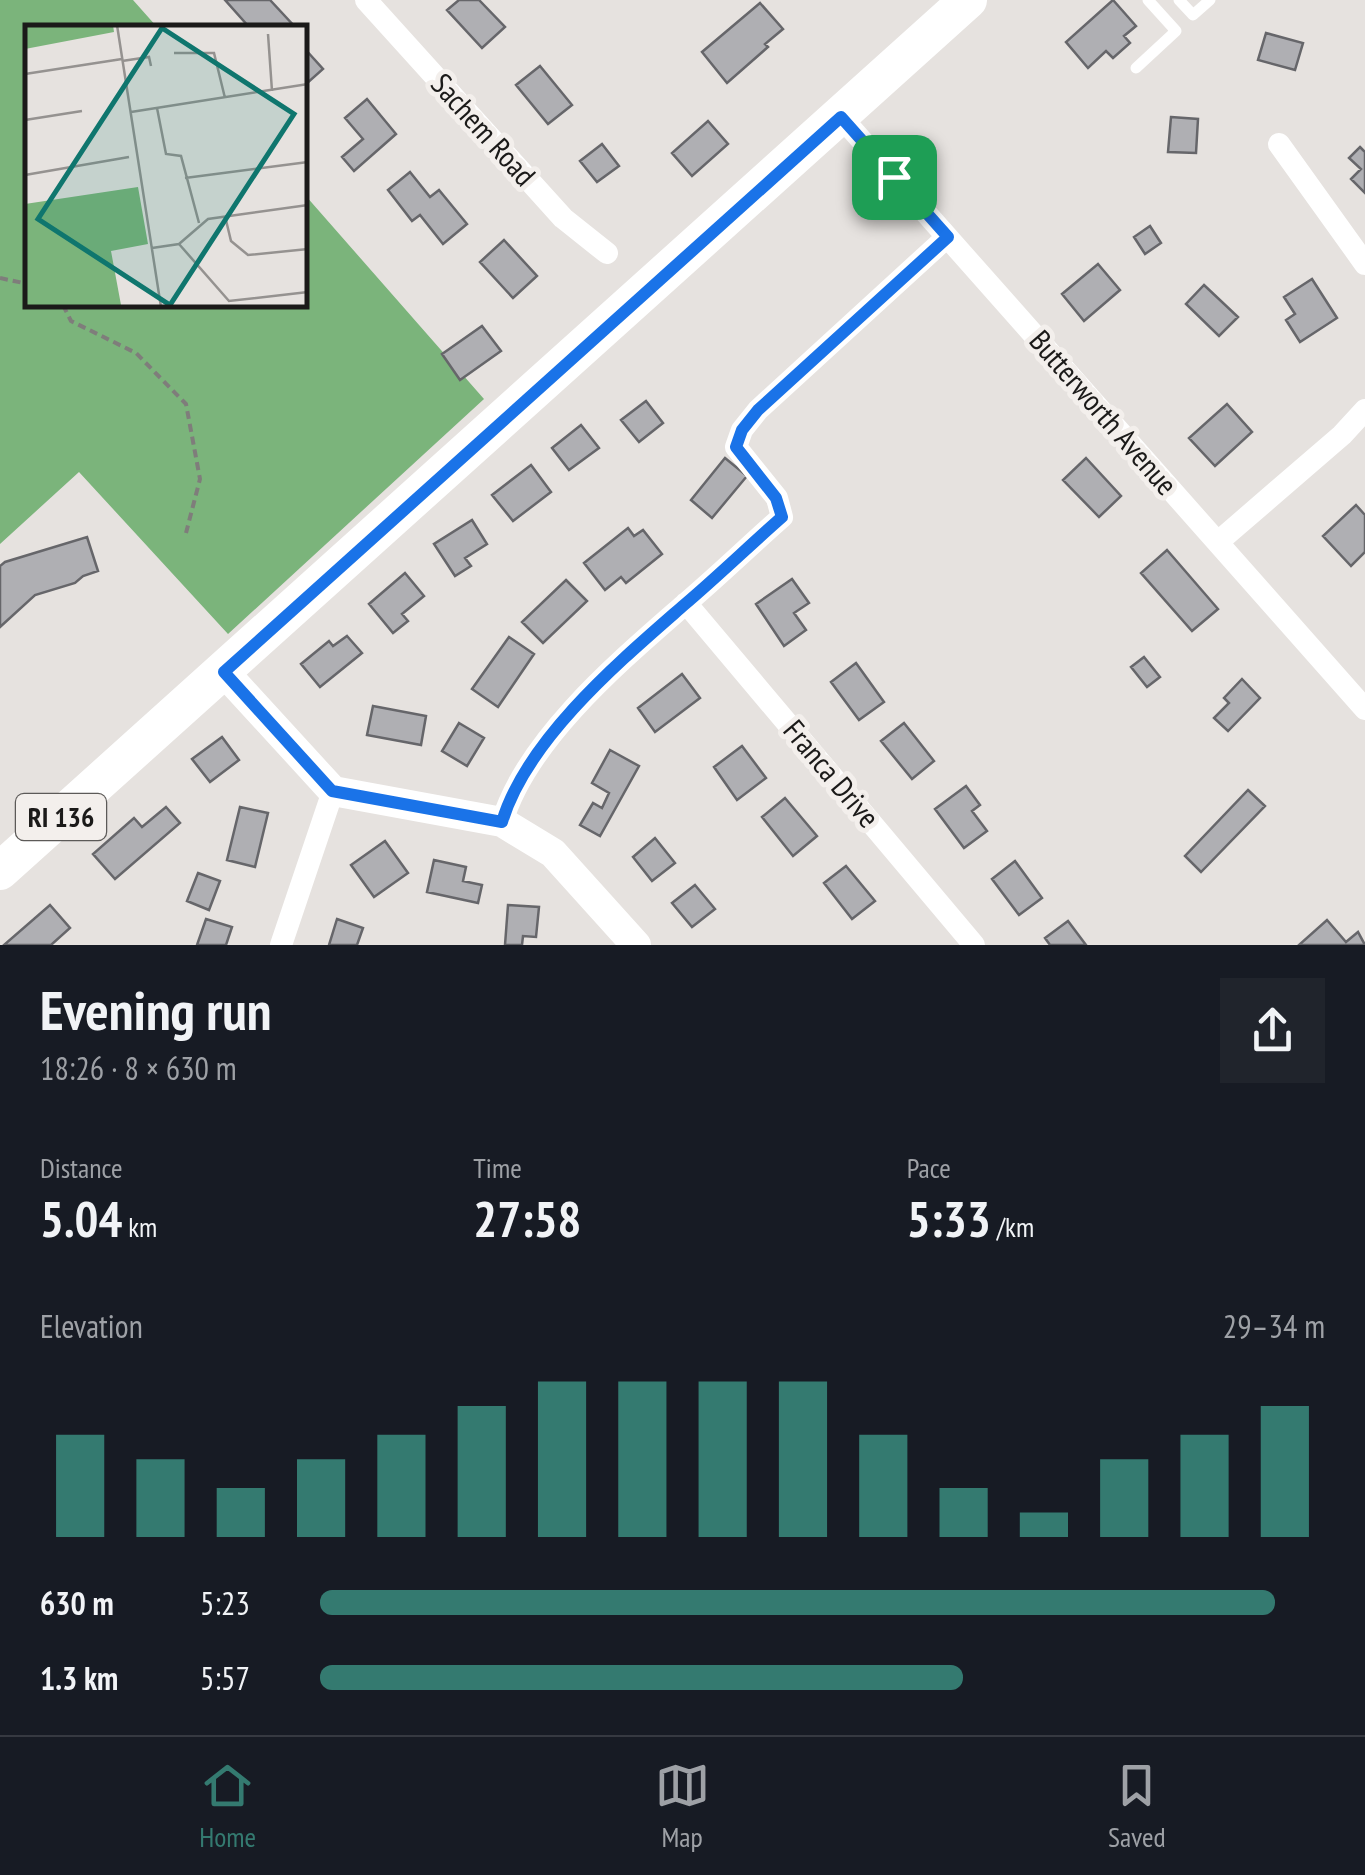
<!DOCTYPE html>
<html lang="en">
<head>
<meta charset="utf-8">
<style>
  body { margin:0; font-family:"PT Sans Narrow",sans-serif; background:#20242c; color:#f1f3f6; height:100vh; display:flex; flex-direction:column; font-size:38px; white-space:nowrap }
  * { box-sizing:border-box; margin:0 }
  p { font-size:32px; color:#9ea1a6 }
  .icon { flex:none; width:55px; height:55px; fill:none; stroke:currentColor; stroke-width:2; stroke-linecap:round; stroke-linejoin:round }
  .map { position:relative; height:945px; overflow:hidden }
  .side { display:flex; flex-direction:column; background:#171b24; flex:1 }
  .side>* { flex:none }
  .pin { position:absolute; display:grid; place-items:center; width:85px; height:85px; color:#fff; margin:-42px; border-radius:20px; box-shadow:0 5px 15px #0006 }
  .round { display:grid; place-items:center; flex:none; width:105px; height:105px; border-radius:0px; background:#20242c }
  .overview { display:flex; align-items:center; justify-content:space-between; height:170px; padding:0 40px }
  h1 { font-size:55px; font-weight:700; line-height:75px }
  .stats { display:grid; grid-template-columns:repeat(3,1fr); gap:15px; height:170px; padding:10px 40px }
  .stats div { display:grid; align-content:center }
  .stats b { font-size:50px; font-weight:700 }
  .stats small { font-size:28px; font-weight:400 }
  .stats p { font-size:28px }
  .chart { height:280px; padding:20px 40px }
  .chart p { display:flex; justify-content:space-between }
  .chart svg { width:100%; height:180px; margin-top:10px; stroke:#347a70; stroke-width:6 }
  ul { padding:0 40px; list-style:none; font-size:32px }
  li { display:grid; grid-template-columns:160px 120px 1fr; align-items:center; height:75px }
  li i { height:25px; border-radius:12px; background:#347a70 }
  .tab-bar { display:flex; justify-content:space-around; align-items:center; height:140px; border-top:2px solid #363941; background:#171b24; font-size:28px; color:#9ea1a6 }
  .tab-bar a { display:grid; justify-items:center; gap:5px }
  .tab-bar .selected { color:#347a70 }
  .map>svg:first-child { display:block }
  .forest { fill:#7bb47b }
  .building { fill:#afafb3; stroke:#66666a; stroke-width:2.5 }
  .lines { fill:none; stroke-linecap:round; stroke-linejoin:round }
  .path { stroke:#7f7d7b; stroke-width:4; stroke-dasharray:8 5; stroke-linecap:butt }
  .service { stroke:#fff; stroke-width:11 }
  .minor { stroke:#fff; stroke-width:22 }
  .tertiary { stroke:#fff; stroke-width:30 }
  .primary { stroke:#fff; stroke-width:38 }
  .route-casing { stroke:#fff; stroke-width:20 }
  .route { stroke:#1a73e8; stroke-width:12 }
  .labels { text-anchor:middle; stroke-width:10; stroke-linejoin:round; paint-order:stroke }
  .shield { fill:#f3efec; stroke:#5c5a58; stroke-width:2.5 }
  .shield-label { font-size:28px; font-weight:bold; fill:#1b1a19 }
  .street-label { font-size:30px; fill:#1b1a19; stroke:#f3efec }
  .inset-road { fill:none; stroke:#959290; stroke-width:2.5 }
  .view { fill:#0f766e; fill-opacity:0.15; stroke:#0f766e; stroke-width:5 }
  .inset-edge { fill:none; stroke:#1b1a19; stroke-width:5 }
</style>
</head>
<body>
<div class="map">
<svg width="1365" height="945" viewBox="0 0 1365 945">
  <rect width="100%" height="100%" fill="#e6e2df"/>
  <!-- forest -->
  <path class="forest" d="M0 0H133L157 27 28 28V305H305V195L484 399 228 634 79 472 0 544Z"/>
  <!-- building -->
  <path class="building" d="M225 0H270L296 28H250Z
    M459 0H479L505 27 482 48 447 10Z
    M1113 0 1136 26 1124 36 1130 43 1113 58 1106 51 1088 68 1066 42Z
    M760 3 783 29 765 44 768 47 727 83 702 52Z
    M1266 33 1303 43 1295 70 1258 60Z
    M305 49 323 69 305 85Z
    M540 66 572 105 548 124 516 85Z
    M367 99 396 134 354 171 342 157 363 139 345 118Z
    M1171 117 1198 119 1196 153 1168 152Z
    M708 121 728 144 692 176 672 153Z
    M602 144 619 166 597 182 580 161Z
    M1360 147 1365 152V193L1351 179 1361 169 1349 158Z
    M410 172 430 197 439 190 467 224 443 244 420 215 412 221 388 190Z
    M1150 226 1161 243 1145 254 1134 237Z
    M504 240 537 276 513 298 480 262Z
    M1098 264 1120 290 1084 321 1062 294Z
    M1312 279 1337 318 1300 342 1286 320 1295 314 1284 297Z
    M1204 285 1238 317 1219 336 1186 304Z
    M482 326 501 351 460 380 442 354Z
    M646 401 663 423 639 442 621 420Z
    M1227 404 1252 432 1215 466 1189 438Z
    M581 425 599 448 569 470 552 448Z
    M725 458 747 476 712 518 691 500Z
    M1086 458 1121 496 1099 517 1063 480Z
    M531 465 551 492 513 521 492 495Z
    M1356 505 1365 515V552L1351 566 1323 536Z
    M472 520 487 544 465 558 471 566 455 576 434 544Z
    M628 528 634 536 643 530 662 554 626 583 621 577 605 590 584 563Z
    M87 537 98 571 83 576 75 583 35 595 0 627V566L5 562Z
    M1167 550 1218 609 1192 631 1141 573Z
    M405 573 424 596 402 614 408 621 393 633 369 604Z
    M792 579 809 603 794 613 806 630 784 646 756 604Z
    M566 580 587 601 543 643 522 622Z
    M347 636 362 653 320 687 301 664 329 641 333 646Z
    M509 637 534 654 498 707 472 689Z
    M1144 657 1160 677 1147 687 1131 667Z
    M856 663 884 702 859 720 831 682Z
    M682 674 700 698 655 732 638 708Z
    M1242 679 1260 698 1228 731 1214 718 1229 703 1224 698Z
    M373 706 426 716 421 745 367 735Z
    M459 723 484 738 467 766 442 751Z
    M904 723 934 761 912 779 881 741Z
    M222 737 239 760 210 782 192 759Z
    M742 746 766 778 737 800 714 767Z
    M610 750 639 766 600 836 580 825 593 803 602 808 609 793 592 783Z
    M966 786 980 805 972 811 987 831 964 848 935 809Z
    M1248 790 1265 806 1201 872 1185 856Z
    M785 798 817 836 793 856 762 817Z
    M166 807 180 823 115 879 93 854 134 818 142 827Z
    M240 807 268 813 255 867 227 860Z
    M655 838 675 863 652 881 633 857Z
    M385 841 408 873 374 897 351 865Z
    M434 860 466 867 463 881 482 885 478 903 427 892Z
    M1015 861 1042 898 1019 915 992 879Z
    M846 866 875 901 852 919 824 883Z
    M198 873 220 881 209 910 187 901Z
    M695 885 715 909 692 927 672 903Z
    M50 905 70 928 51 945H4Z
    M508 905 539 907 536 937 523 936 522 945H505Z
    M206 919 232 927 226 945H197Z
    M337 919 363 928 357 945H329Z
    M1327 920 1346 942 1358 932 1365 945H1299Z
    M1068 921 1086 945H1050L1045 938Z"/>
  <g class="lines">
    <!-- path -->
    <path class="path" d="M0 278 28 284
      M63 305 71 321 136 353 186 404 200 479 186 533"/>
    <!-- service -->
    <path class="service" d="M1179 0 1193 15 1210 0
      M1136 68 1176 31 1148 0"/>
    <!-- minor -->
    <path class="minor" d="M366 0 563 218 607 253
      M841 117 1365 709
      M1279 144 1365 264
      M1218 542 1342 435 1365 410
      M686 603 974 945
      M502 822C527 739 620 661 684 605 717 577 749 546 782 517L777 498 736 447 742 430 758 410 947 237
      M281 945 333 791"/>
    <!-- tertiary -->
    <path class="tertiary" d="M224 672 333 791 502 822 553 853 636 945"/>
    <!-- primary -->
    <path class="primary" d="M0 871 968 0"/>
  </g>
  <g class="lines">
    <defs>
      <path id="route" d="M841 117 948 237 758 410 742 430 736 447 776 498 782 517C749 546 717 577 684 605 620 661 527 739 502 822L332 791 224 672Z"/>
    </defs>
    <!-- route casing -->
    <use href="#route" class="route-casing"/>
    <!-- route -->
    <use href="#route" class="route"/>
  </g>
  <g class="labels">
    <!-- shield labels -->
    <rect class="shield" x="16" y="794" width="90" height="46" rx="8"/>
    <g class="shield-label">
      <text x="61" y="827">RI 136</text>
    </g>
    <!-- street labels -->
    <g class="street-label">
      <text transform="translate(483 130) rotate(48)" y="10">Sachem Road</text>
      <text transform="translate(1103 413) rotate(49)" y="10">Butterworth Avenue</text>
      <text transform="translate(831 774) rotate(50)" y="10">Franca Drive</text>
    </g>
  </g>
  <!-- overview -->
  <g transform="translate(25 25)">
    <rect width="282" height="282" fill="#e6e2df"/>
    <path d="M0 0H88L89 7 0 24ZM113 162 123 219 86 226 96 280 0 282V179Z" fill="#7bb47b"/>
    <path class="inset-road" d="M92 0 136 282M243 9 247 66M149 28H189L200 73M97 36 124 32 126 41M0 49 97 34M132 83 141 129 156 131 174 198M106 87 283 59M0 95 57 86M0 150 104 132M160 153 283 137M200 191 206 216 223 230 283 224M154 219 204 276 283 267M127 223 154 219 183 194 283 180"/>
    <path class="view" d="M137 3 269 89 145 280 13 194Z"/>
    <rect width="282" height="282" class="inset-edge"/>
  </g>
</svg>
<div class="pin" style="left:894px;top:177px;background:#1e9e55"><svg class="icon" aria-label="arrive" viewBox="0 0 24 24"><path d="M6 21V4h12l-3 4 3 4H6"/></svg></div>
</div>
<section class="side">
<div class="overview"><div><h1>Evening run</h1><p>18:26 · 8 × 630 m</p></div><a class="round"><svg class="icon" aria-label="share" viewBox="0 0 24 24"><path d="M12 15V3M7 8l5-5 5 5M5 13v7h14v-7"/></svg></a></div>
<div class="stats">
<div><p>Distance</p><b>5.04<small> km</small></b></div>
<div><p>Time</p><b>27:58</b></div>
<div><p>Pace</p><b>5:33<small> /km</small></b></div>
</div>
<div class="chart"><p><span>Elevation</span>29–34 m</p>
<svg viewBox="0 0 160 44" preserveAspectRatio="none"><path d="M5 44V19M15 44V25M25 44V32M35 44V25M45 44V19M55 44V12M65 44V6M75 44V6M85 44V6M95 44V6M105 44V19M115 44V32M125 44V38M135 44V25M145 44V19M155 44V12"/></svg>
</div>
<ul>
<li><b>630 m</b>5:23<i style="width:95%"></i></li>
<li><b>1.3 km</b>5:57<i style="width:64%"></i></li>
</ul>
</section>
<nav class="tab-bar">
<a class="selected"><svg class="icon" aria-label="home" viewBox="0 0 24 24"><path d="M3 11l9-7 9 7M6 9v11h12V9"/></svg>Home</a>
<a><svg class="icon" aria-label="map" viewBox="0 0 24 24"><path d="M3 6l6-2 6 2 6-2v14l-6 2-6-2-6 2zM9 4v14M15 6v14"/></svg>Map</a>
<a><svg class="icon" aria-label="saved" viewBox="0 0 24 24"><path d="M7 4h10v16l-5-4-5 4z"/></svg>Saved</a>
</nav>
</body>
</html>
